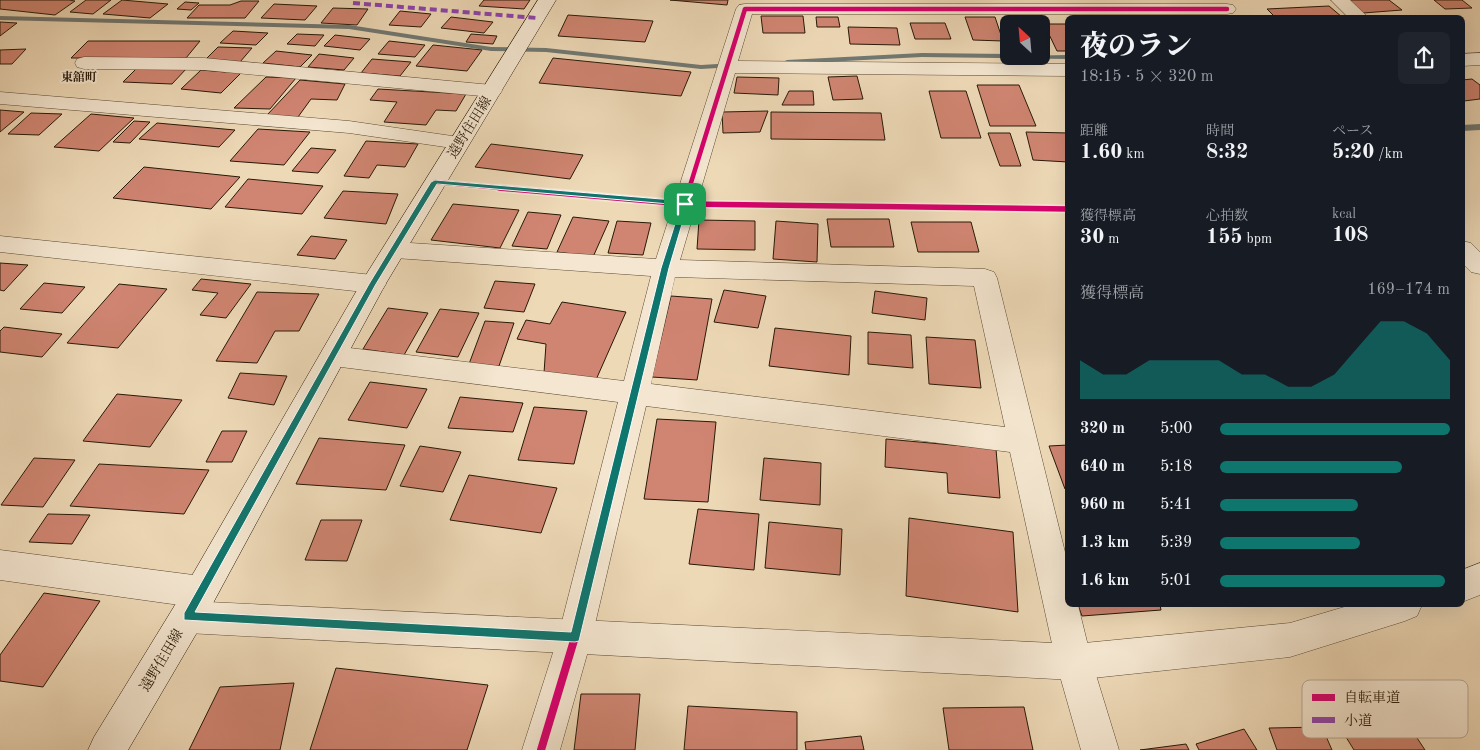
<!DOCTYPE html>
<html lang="ja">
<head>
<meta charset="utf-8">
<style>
  body { margin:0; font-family:"Old Standard TT","Noto Serif JP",serif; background:#20242c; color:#f1f3f6; height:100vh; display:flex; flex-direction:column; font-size:19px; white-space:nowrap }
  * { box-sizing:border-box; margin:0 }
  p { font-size:16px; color:#9ea1a6 }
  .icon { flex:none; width:28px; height:28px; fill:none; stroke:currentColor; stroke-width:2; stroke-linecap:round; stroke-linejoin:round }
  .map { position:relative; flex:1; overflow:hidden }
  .sheet { position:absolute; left:1065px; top:15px; width:400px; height:592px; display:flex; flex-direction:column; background:#171b24; border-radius:8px; box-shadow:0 5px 20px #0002 }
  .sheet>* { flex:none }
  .needle { width:32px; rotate:334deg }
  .tools { position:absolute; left:1000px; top:15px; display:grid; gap:10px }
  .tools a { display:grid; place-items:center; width:50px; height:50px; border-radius:8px; background:#171b24; box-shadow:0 5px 20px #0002; font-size:25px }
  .pin { position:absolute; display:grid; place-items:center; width:42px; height:42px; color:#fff; margin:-21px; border-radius:10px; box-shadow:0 2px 8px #0006 }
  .round { display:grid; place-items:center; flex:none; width:52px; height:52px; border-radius:8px; background:#20242c }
  .summary { display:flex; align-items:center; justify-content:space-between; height:85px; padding:0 15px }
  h1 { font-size:28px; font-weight:800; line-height:38px }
  .figures { display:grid; grid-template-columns:repeat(3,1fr); gap:8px; height:85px; padding:5px 15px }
  .figures div { display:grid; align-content:center }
  .figures b { font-size:21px; font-weight:800 }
  .figures small { font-size:14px; font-weight:400 }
  .figures p { font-size:14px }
  .chart { height:140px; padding:10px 15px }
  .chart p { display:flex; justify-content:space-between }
  .chart svg { width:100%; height:90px; margin-top:5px; fill:#0f766e; opacity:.7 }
  ul { padding:0 15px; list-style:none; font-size:16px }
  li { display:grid; grid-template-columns:80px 60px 1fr; align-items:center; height:38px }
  li i { height:12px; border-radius:6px; background:#0f766e }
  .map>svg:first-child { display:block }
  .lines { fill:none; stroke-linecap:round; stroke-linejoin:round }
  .stream { fill:#707873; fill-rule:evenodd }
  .building { fill:#d08572; stroke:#281907 }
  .minor-casing { stroke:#5a4933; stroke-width:1 }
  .tertiary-casing { stroke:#5a4933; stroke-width:1 }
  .secondary-casing { stroke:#281907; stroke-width:1 }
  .path-far1 { stroke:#281907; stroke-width:2.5; stroke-dasharray:0.5 2; stroke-linecap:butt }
  .path { stroke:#281907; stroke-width:3; stroke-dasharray:1 2.5; stroke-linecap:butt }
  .minor { fill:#f4e6d0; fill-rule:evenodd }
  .tertiary { fill:#f4e6d0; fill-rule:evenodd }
  .secondary { fill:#f4e6d0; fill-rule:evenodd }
  .quiet { stroke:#8e44ad; stroke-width:4; stroke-dasharray:7 4; stroke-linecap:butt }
  .cycleway-far2-casing { stroke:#f4e6d0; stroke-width:7 }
  .cycleway-far1-casing { stroke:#f4e6d0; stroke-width:9 }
  .cycleway-casing { stroke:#f4e6d0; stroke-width:11 }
  .cycleway-far2 { stroke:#d6006c; stroke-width:4.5 }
  .cycleway-far1 { stroke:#d6006c; stroke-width:5.5 }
  .cycleway { stroke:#d6006c; stroke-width:8 }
  .route { fill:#0f766e; stroke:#fff; fill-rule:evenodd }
  .labels { text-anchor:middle; stroke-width:4; stroke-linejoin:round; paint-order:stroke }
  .far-neighbourhood-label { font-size:12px; font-weight:bold; fill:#281907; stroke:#f4e6d0 }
  .street-label { font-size:14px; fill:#281907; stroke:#f4e6d0 }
  .key { fill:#f4e6d0; stroke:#b7a894; stroke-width:1 }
  .key-label { font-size:14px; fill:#281907 }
</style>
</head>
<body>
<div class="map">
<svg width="1480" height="750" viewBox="0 0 1480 750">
  <rect width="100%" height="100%" fill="#eed9b7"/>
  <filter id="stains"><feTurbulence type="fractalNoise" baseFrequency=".004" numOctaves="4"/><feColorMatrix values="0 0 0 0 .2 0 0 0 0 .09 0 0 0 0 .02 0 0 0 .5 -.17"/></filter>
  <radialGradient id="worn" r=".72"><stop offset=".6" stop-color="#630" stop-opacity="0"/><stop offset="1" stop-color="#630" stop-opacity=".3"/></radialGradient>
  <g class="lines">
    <!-- stream -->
    <path class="stream" d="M0 16 349 25 491 47 546 48 701 65 734 63 738 65 734 67 701 69 546 52 491 51 349 29 0 20Z
      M922 53 1009 54V56L1068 55V59L922 57 787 64 783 62 787 60Z
      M1480 124V130L1462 131V125Z"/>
  </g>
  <!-- building -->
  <path class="building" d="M0 0H69L75 1 55 15 0 9Z
    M86 0H111L93 14 70 12Z
    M122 0 168 4 150 18 103 14Z
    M484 0H530L524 9 479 6Z
    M670 0H728L727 5Z
    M1347 0H1389L1402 10 1363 13Z
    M1434 0H1462L1472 8 1445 9Z
    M241 1H259L245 18H187L199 5H230Z
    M185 2 199 3 191 10 177 9Z
    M274 4 317 6 305 20 261 18Z
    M1329 6 1342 17 1276 18 1267 9Z
    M333 8 368 9 357 25 321 23Z
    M400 11 431 14 421 27 389 25Z
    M568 15 653 21 645 42 558 36Z
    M761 16H803L805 33H763Z
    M451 17 493 22 484 33 441 28Z
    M816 17H838L840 27H817Z
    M965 17H995L1003 41 973 40Z
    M0 22 17 23 0 36Z
    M910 23H945L951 39H915Z
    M1044 24H1068V51H1057Z
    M848 27 897 28 900 45 850 44Z
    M233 31 268 33 256 45 220 43Z
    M297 34 324 35 315 46 287 44Z
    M471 34 497 36 493 44 466 42Z
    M335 35 370 39 360 50 324 46Z
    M88 41H200L186 58H71Z
    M389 41 425 45 415 57 378 54Z
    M433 45 482 50 467 71 416 66Z
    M218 47 252 48 240 62 205 60Z
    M26 49 12 64H0V50Z
    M276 51 312 55 300 67 263 63Z
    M319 54 354 58 344 70 308 67Z
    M553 58 691 72 681 96 539 83Z
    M372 59 411 62 400 76 361 73Z
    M139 66 187 68 172 84 123 82Z
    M201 70 225 72 228 70 243 71 221 93 181 89Z
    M857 76 863 99 833 100 828 77Z
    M266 77 296 78 270 109 234 108Z
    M737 77 779 78 778 95 734 93Z
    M1472 79 1480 85V99L1464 101 1462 80Z
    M300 80 345 84 337 100 311 99 298 117 267 115Z
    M977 85H1019L1036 126H990Z
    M378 89 466 94 456 111 436 110 426 125 384 122 397 102 370 100Z
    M789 91H813L814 105H782Z
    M929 91H966L981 138H941Z
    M0 110 24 112 0 132Z
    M768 111 760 132 723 133 722 112Z
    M771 112 881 113 885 140 771 139Z
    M31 113 62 114 39 135 8 134Z
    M91 114 134 118 99 151 54 147Z
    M134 121 150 122 130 143 113 142Z
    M157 123 235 130 219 147 139 139Z
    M258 129 310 132 284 165 230 161Z
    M1026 132 1068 133V162L1033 160Z
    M988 133H1010L1021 166H1000Z
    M366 141 418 144 405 167 377 165 369 178 344 176Z
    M491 144 583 155 570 179 475 167Z
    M311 148 336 150 318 173 292 171Z
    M144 167 240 177 211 209 113 198Z
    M248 179 323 186 302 214 225 207Z
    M343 191 398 194 386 224 324 218Z
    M453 204 519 210 500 248 431 240Z
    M528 212 561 215 547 249 512 246Z
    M573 217 609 221 593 257 557 252Z
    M827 219H889L894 247H831Z
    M699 220 755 221V250L697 249Z
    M617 221 651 223 643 255 608 253Z
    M776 221 818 224 817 262 773 259Z
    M911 222H971L979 252H918Z
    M311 236 347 240 335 259 297 255Z
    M0 263 28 265 4 291 0 290Z
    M201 279 251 284 226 318 200 315 218 293 192 290Z
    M495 281 535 284 524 312 484 308Z
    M44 283 85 287 62 313 20 309Z
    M119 284 167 289 118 348 67 343Z
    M724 290 766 296 758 328 714 322Z
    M875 291 927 298 925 320 872 313Z
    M257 292 319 294 299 331H275L257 363 216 361Z
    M671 296 712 299 697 380 652 377Z
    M562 302 626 312 595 382 544 373 546 344 517 339 526 320 550 324Z
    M388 308 428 313 404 355 363 349Z
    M440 309 479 313 458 357 416 352Z
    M485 321 514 323 499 366 469 364Z
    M4 327 62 334 42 357 0 352V331Z
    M775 328 851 336 849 375 769 366Z
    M868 332 911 335 913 368 868 364Z
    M926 337 975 340 981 388 929 384Z
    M240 373 287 376 274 405 228 398Z
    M370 382 427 389 407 428 348 420Z
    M117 394 182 400 150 447 83 441Z
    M460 397 523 403 513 432 448 428Z
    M534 407 587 411 574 464 518 460Z
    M657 419 716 422 708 502 644 499Z
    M222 431H247L232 462H206Z
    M319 438 405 445 386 490 296 484Z
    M886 439 996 449 1000 498 948 493 947 473 885 467Z
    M1068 445V489H1065L1049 446Z
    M420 446 461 452 443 492 400 486Z
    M34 458 75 460 43 507 1 505Z
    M764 458 821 463 820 505 760 500Z
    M99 464 209 470 184 514 70 506Z
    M469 475 557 488 541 533 450 520Z
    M698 509 759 514 754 570 689 564Z
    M48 514 90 515 72 544 29 542Z
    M909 518 1013 532 1018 612 906 596Z
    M321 520H362L347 561 305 560Z
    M769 522 842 529 840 575 765 568Z
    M44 593 100 601 43 687 0 681V655Z
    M1078 605H1160L1161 610 1082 616Z
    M336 668 488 685 467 750H310Z
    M294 683 280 750H189L220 687Z
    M581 694H640L635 750H574Z
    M1394 703 1425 750H1354L1333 716Z
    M688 706 797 712V750H684Z
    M1024 707 1033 750H949L943 708Z
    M1322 727 1332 750H1277L1269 728Z
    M1244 729 1257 750H1199L1196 744Z
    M861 736 864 750H806L805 742Z
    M1186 744 1189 750H1140Z"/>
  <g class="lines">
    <defs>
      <path id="minor" d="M1331 0H1350L1369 18H1349Z
        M745 4H1227L1233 5 1236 9 1233 13 1227 14H752L738 61 1068 64V76L735 73 680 260 985 269 994 272 997 278 1068 564V605H1078L1092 662 1119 750H1081L1056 662 1010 452 646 406 592 637 560 750H522L558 637 618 402 333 366 323 363 320 356 323 349 333 346 624 381 651 276 395 258 386 256 383 250 386 244 395 242 656 259 736 9 739 5ZM675 277 974 286 1005 427 651 384Z
        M1480 53V65L1462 66V54Z
        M84 57 204 58 492 85 499 87 502 91 499 95 492 97 204 70 84 69 77 67 75 63 77 59Z
        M0 92 349 121 459 137 466 139 470 143 466 147 459 149 349 133 0 104Z
        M0 236 373 275 382 278 386 284 382 290 373 293 0 252Z
        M1462 241 1471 243 1480 252V274L1471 272 1462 263Z
        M0 550 201 576 213 581 218 592 213 603 201 608 0 580Z"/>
      <path id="tertiary" d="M1480 563V595L1462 602V570Z
        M187 601 1074 644 1290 623 1351 605H1422L1417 616 1405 621 1290 657 1074 680 187 633 175 629 170 617 175 605Z"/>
      <path id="secondary" d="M538 0H556L385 285 199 629 128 750H88L94 737 175 605 364 278Z"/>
    </defs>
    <!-- minor casing -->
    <use href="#minor" class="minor-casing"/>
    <!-- tertiary casing -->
    <use href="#tertiary" class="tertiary-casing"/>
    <!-- secondary casing -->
    <use href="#secondary" class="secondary-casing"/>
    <!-- path-far1 -->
    <path class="path-far1" d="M468 185 513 189"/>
    <!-- path -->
    <path class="path" d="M499 188 656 201
      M717 204 1068 209"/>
    <!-- minor -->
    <use href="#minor" class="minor"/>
    <!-- tertiary -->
    <use href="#tertiary" class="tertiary"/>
    <!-- secondary -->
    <use href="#secondary" class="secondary"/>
    <!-- quiet -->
    <path class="quiet" d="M353 3 537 18"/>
    <defs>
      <path id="cycleway-far2" d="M435 182 513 189
        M689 189 745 9H1227"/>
      <path id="cycleway-far1" d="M499 188 685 204 1068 209
        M625 433 665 268 690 188"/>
      <path id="cycleway" d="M541 750 575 637 625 432"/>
    </defs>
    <!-- cycleway-far2 casing -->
    <use href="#cycleway-far2" class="cycleway-far2-casing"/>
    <!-- cycleway-far1 casing -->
    <use href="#cycleway-far1" class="cycleway-far1-casing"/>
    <!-- cycleway casing -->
    <use href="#cycleway" class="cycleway-casing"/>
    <!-- cycleway-far2 -->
    <use href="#cycleway-far2" class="cycleway-far2"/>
    <!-- cycleway-far1 -->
    <use href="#cycleway-far1" class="cycleway-far1"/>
    <!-- cycleway -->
    <use href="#cycleway" class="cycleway"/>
  </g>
  <!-- route -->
  <path class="route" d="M435 180 685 201 688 204 669 268 579 641 575 642 184 620V613L369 284 431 182ZM437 184 681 205 661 268 571 632 195 612 376 284Z"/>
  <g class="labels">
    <!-- far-neighbourhood labels -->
    <g class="far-neighbourhood-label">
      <text x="79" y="81">東舘町</text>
    </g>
    <!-- street labels -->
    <g class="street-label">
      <text transform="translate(469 127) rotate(-58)" y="5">遠野住田線</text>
      <text transform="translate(161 660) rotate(-59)" y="5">遠野住田線</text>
    </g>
  </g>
  <!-- legend -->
  <rect x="1302" y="680" width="166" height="58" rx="8" class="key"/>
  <rect x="1312" y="694" width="23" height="7" fill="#d6006c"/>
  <rect x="1312" y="717" width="23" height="6" fill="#8e44ad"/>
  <g class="key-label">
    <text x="1344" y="702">自転車道</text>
    <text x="1344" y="725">小道</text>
  </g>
  <rect width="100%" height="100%" filter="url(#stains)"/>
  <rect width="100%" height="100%" fill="url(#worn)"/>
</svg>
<div class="tools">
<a><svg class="needle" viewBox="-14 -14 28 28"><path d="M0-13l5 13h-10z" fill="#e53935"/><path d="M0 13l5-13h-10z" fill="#9ea1a6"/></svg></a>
</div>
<div class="pin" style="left:685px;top:204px;background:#1e9e55"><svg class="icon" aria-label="arrive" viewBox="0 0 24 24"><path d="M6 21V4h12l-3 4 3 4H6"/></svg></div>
<section class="sheet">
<div class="summary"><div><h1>夜のラン</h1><p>18:15 · 5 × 320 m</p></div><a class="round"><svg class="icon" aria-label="share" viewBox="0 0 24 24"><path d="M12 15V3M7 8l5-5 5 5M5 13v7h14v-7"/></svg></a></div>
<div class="figures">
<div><p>距離</p><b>1.60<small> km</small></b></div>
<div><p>時間</p><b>8:32</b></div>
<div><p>ペース</p><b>5:20<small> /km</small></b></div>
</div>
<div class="figures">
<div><p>獲得標高</p><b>30<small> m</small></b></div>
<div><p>心拍数</p><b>155<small> bpm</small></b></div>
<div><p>kcal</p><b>108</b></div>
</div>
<div class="chart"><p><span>獲得標高</span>169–174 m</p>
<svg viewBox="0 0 160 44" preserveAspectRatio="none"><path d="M0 44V25L10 32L20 32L30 25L40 25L50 25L60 25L70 32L80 32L90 38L100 38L110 32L120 19L130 6L140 6L150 12L160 25V44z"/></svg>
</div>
<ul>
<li><b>320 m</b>5:00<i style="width:100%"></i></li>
<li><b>640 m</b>5:18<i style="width:79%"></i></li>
<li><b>960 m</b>5:41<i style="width:60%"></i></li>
<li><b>1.3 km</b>5:39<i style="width:61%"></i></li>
<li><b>1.6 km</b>5:01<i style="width:98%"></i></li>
</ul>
</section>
</div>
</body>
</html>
